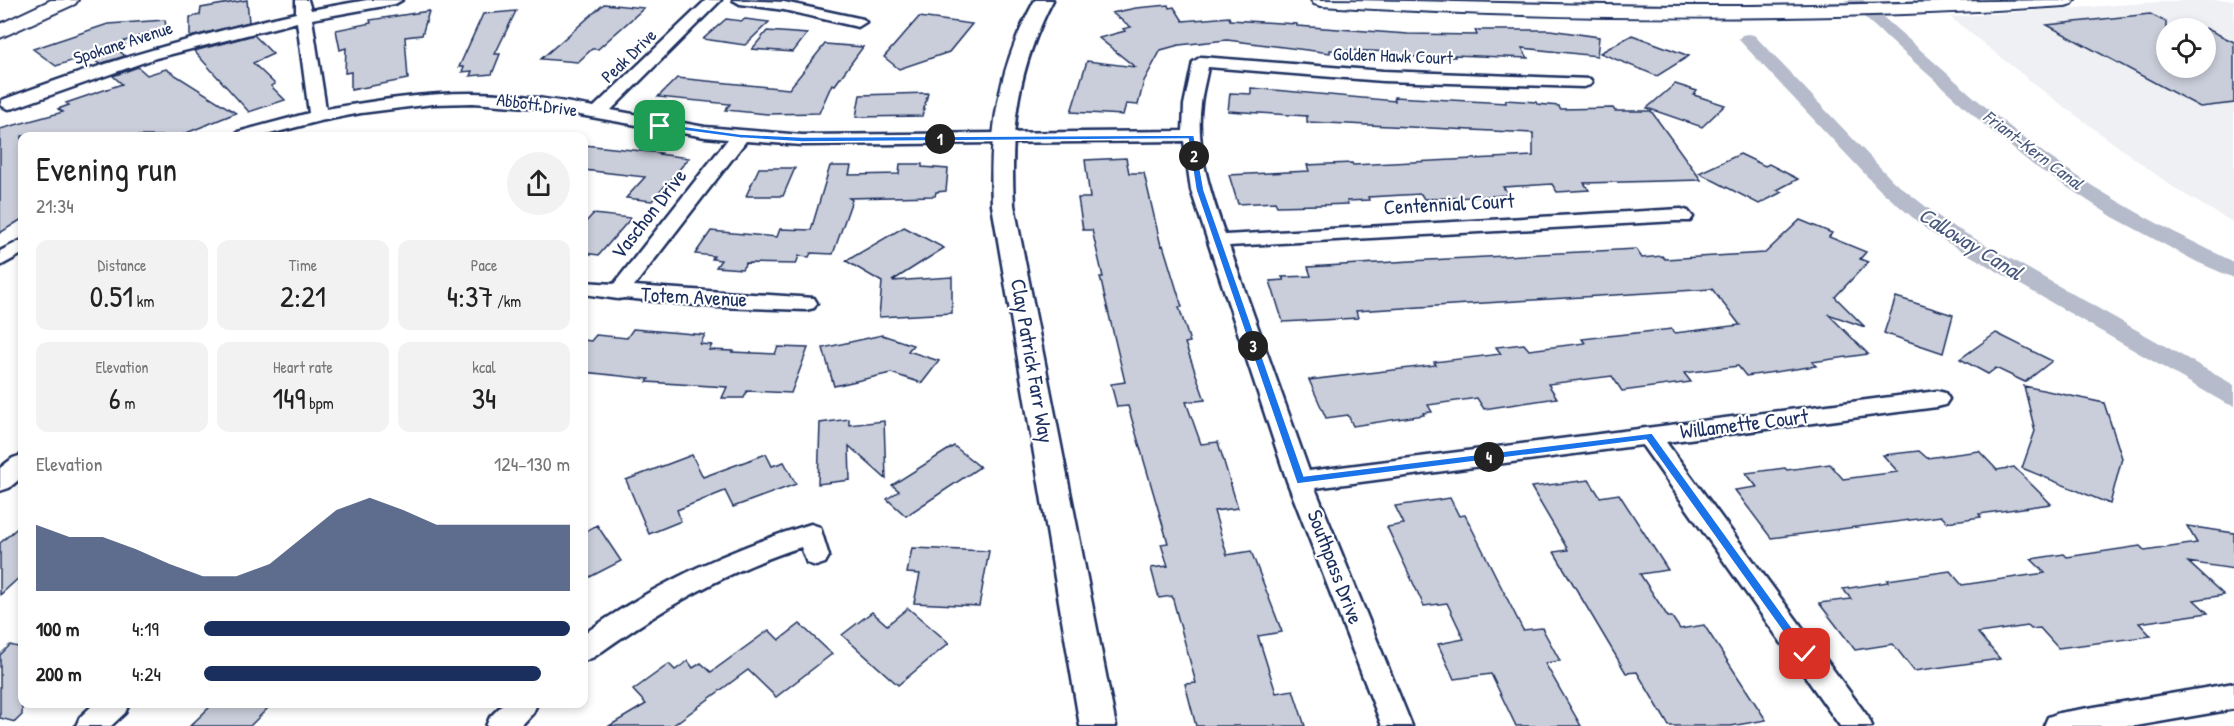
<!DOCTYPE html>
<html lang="en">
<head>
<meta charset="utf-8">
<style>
  body { margin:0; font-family:"Patrick Hand",sans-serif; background:#f2f2f2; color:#222; height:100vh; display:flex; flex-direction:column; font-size:22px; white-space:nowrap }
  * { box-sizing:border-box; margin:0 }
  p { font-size:20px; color:#767676 }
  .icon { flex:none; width:33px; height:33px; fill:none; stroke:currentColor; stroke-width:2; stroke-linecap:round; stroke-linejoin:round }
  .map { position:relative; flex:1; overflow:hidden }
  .sheet { position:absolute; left:18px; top:132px; width:570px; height:576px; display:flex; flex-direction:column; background:#fff; border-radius:12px; box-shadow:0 3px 9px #0003 }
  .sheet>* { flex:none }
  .tools { position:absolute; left:2156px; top:18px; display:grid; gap:12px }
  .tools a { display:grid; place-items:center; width:60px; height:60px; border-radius:50%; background:#fff; box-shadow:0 3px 9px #0003; font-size:30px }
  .pin { position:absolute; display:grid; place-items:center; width:51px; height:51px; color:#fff; margin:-26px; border-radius:12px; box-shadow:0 3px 9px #0006 }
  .km { position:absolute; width:30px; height:30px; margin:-15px; border-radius:50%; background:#222; color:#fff; font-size:16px; line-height:30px; text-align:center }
  .round { display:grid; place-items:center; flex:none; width:63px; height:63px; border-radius:32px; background:#f2f2f2 }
  .head { display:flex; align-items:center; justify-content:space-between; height:102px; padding:0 18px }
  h1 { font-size:33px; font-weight:600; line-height:45px }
  .figures { display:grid; grid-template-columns:repeat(3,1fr); gap:9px; height:102px; padding:6px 18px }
  .figures div { display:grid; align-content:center; border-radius:12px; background:#f2f2f2; text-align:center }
  .figures b { font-size:30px; font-weight:600 }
  .figures small { font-size:16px; font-weight:400 }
  .figures p { font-size:16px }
  .chart { height:168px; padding:12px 18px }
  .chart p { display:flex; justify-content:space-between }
  .chart svg { width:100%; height:108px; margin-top:6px; fill:#1b2f5e; opacity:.7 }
  ul { padding:0 18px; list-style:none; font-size:20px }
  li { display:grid; grid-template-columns:96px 72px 1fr; align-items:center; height:45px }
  li i { height:15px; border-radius:8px; background:#1b2f5e }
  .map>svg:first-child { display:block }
  .built { fill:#eff0f4; fill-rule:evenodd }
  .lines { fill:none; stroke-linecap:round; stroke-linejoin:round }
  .canal { fill:#b5bbca; fill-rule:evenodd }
  .building { fill:#caceda; stroke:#1b2f5e; stroke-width:1.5 }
  .minor-casing { stroke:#1b2f5e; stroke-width:5 }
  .tertiary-casing { stroke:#1b2f5e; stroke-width:5 }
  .secondary-casing { stroke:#1b2f5e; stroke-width:4 }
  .minor { fill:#fff; fill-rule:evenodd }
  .tertiary { fill:#fff; fill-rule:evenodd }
  .secondary { fill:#fff; fill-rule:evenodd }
  .route { fill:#1a73e8; stroke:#fff; stroke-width:1.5 }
  .labels { text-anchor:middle; stroke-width:4.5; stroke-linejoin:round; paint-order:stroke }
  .far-street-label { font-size:18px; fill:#1b2f5e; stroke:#fff }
  .far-water-label { font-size:18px; font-style:italic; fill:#49597e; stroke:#fff }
  .street-label { font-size:21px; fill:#1b2f5e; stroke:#fff }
  .water-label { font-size:22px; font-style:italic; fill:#49597e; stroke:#fff }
</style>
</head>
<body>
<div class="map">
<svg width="2234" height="726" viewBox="0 0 2234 726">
  <rect width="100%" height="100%" fill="#fff"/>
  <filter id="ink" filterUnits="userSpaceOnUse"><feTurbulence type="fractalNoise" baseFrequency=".0167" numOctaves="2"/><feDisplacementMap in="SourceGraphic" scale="12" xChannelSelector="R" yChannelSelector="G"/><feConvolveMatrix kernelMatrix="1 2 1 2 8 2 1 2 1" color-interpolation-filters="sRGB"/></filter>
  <g filter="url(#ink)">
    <!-- built -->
    <path class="built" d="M2187 0H2234V223L2177 190 2047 94 1950 17ZM2166 28H2205V68H2166Z"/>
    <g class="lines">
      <!-- canal -->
      <path class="canal" d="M1845 0H1863C1925 52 1983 109 2048 156 2106 198 2170 231 2234 262V278L2197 262 2113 217 2033 165 1988 128Z
        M1748 34 1754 35 1893 181 1947 223 2234 385V406L2225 403 1931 233 1879 189 1742 43 1739 39 1742 35Z"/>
    </g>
    <!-- building -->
    <path class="building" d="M247 0 249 22 190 37V17L200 15 201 8Z
      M604 4 644 8 598 49H592L578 62 541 59Z
      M1168 5 1169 8 1174 7 1183 21 1229 17 1230 20 1297 24V26L1408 34 1477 35 1475 30H1550L1599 37 1597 56 1522 48 1528 58 1454 55 1455 57H1418L1392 55V52L1348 50 1349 52 1330 50V53L1227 40 1179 45 1161 50 1144 81 1138 105 1126 104 1123 115 1071 112 1087 61 1135 67 1099 38 1125 31 1123 29 1131 27 1112 13 1136 8Z
      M429 11 422 35 405 37 408 79 351 90V72L345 73 346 48 340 50 336 30 371 23 370 20Z
      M516 11 495 54H500L492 74 470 76 472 71 462 72 464 67H459L483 14Z
      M2150 14 2166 22V68H2205V28L2234 42V103L2200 107 2047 25Z
      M919 17 972 24 949 52 899 69 884 57Z
      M726 19 742 21 745 19 769 22 745 45 703 39Z
      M165 20 166 27 122 42 125 44 115 47 125 56 99 64 89 55 56 66 33 49 108 24Z
      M767 31 807 34 793 52 752 49Z
      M254 35 273 54 253 63 275 84 271 86 285 100 249 112 194 51Z
      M1632 35 1689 56 1657 76 1600 53Z
      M825 44 863 47 835 85 832 84 819 113 767 114 725 110 730 104 658 97 677 78 789 89Z
      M138 67 147 75 166 69 236 113 179 136H22V219L0 233V129L63 112 58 109 69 105 66 103 122 84 113 76Z
      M1675 84 1697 91 1694 95 1725 105 1702 127 1647 108Z
      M1251 88 1395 101 1394 97 1506 103 1505 100 1536 102 1537 104 1559 106 1560 109 1613 108 1615 111H1651L1701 180 1584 183 1589 190 1557 192 1552 184 1503 187 1509 195 1474 197 1424 199 1421 194 1368 197 1369 200 1347 201 1348 204 1319 205 1277 206 1275 202 1238 204 1229 175 1309 171 1307 165 1352 163 1353 165 1533 156V133L1307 122V116L1228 111 1230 93 1251 94Z
      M928 93 922 116 856 117 860 95Z
      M584 145 661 153 659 154 689 158 652 201 626 198 645 177 584 170Z
      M1740 154 1765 166 1769 164 1798 179 1777 190 1782 192 1759 204 1699 173Z
      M1126 158 1129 173H1144L1161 246 1163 245 1182 307H1179L1190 342 1185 343 1205 400 1186 402 1201 444 1218 442 1238 508 1214 511 1227 555 1251 551 1282 632 1258 636 1276 693 1293 690 1305 726H1196L1185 684 1196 683 1172 596 1159 598 1151 568 1168 566 1161 544 1168 543 1128 406 1117 407 1111 384 1125 382 1100 277H1103L1092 230H1083L1078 198H1090L1085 160Z
      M900 164H922V167L948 169 946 191 936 192 935 196 849 198 852 200 833 254 811 253 809 257 799 256 796 264 746 263 742 269 716 267 721 260 712 259 714 256 695 254 711 231 777 237 780 229 811 230 830 166H851L849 175 899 174Z
      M759 168H795L783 196H746Z
      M593 214 631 218 599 255 584 253V224Z
      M1800 220 1832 233 1829 237 1866 252 1860 259 1868 262 1835 297 1865 327 1828 314 1868 354 1812 362 1816 366 1746 376 1738 366 1684 373 1691 382 1622 391 1612 376 1548 384 1557 398 1484 409 1477 398 1428 405 1432 412 1423 413 1424 415 1353 426 1348 415 1326 418 1309 380 1436 365 1434 362 1501 354 1496 347 1524 344 1529 350 1585 343 1582 339 1608 336 1672 329 1675 333 1740 325 1712 289 1356 311 1358 318 1283 322 1270 281 1284 280 1282 277 1311 276 1308 267 1429 260 1636 249 1642 258 1662 256 1665 259 1765 253Z
      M904 227 944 248 892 281 952 277V313L879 317 882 282 846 261Z
      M1896 297 1953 315 1943 353 1884 333Z
      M633 329 705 335 700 344 712 345 709 350 733 351 732 352 775 354 778 347 808 348 791 393 747 391 744 398H722L727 387 647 382 649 379 584 372V340L591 341 596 335 627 338Z
      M1996 333 2052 361 2025 382 1996 368 1988 374 1960 359Z
      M882 335 913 345 908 351 939 361 922 383 891 373 834 386 823 348Z
      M2024 386 2104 403 2122 458 2110 504 2022 468 2035 431Z
      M849 419V425L884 421 886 479 849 446 850 480 818 484 820 423Z
      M954 446 980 467 906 516 887 499 899 491 892 485Z
      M1919 451 1927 458 1979 451 1997 470 2014 467 2051 504 1979 514 1981 517 1947 522 1941 516 1771 538 1735 490 1757 487 1746 473 1785 468 1787 470 1830 464 1843 479 1898 472 1883 455Z
      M766 454 772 466 784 462 796 484 733 507 725 491 677 510 681 521 649 534 626 480 692 455 703 477Z
      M1589 480 1600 497 1619 494 1668 570 1640 574 1668 617H1672L1680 629 1704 625 1766 720 1731 726H1669L1637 672 1626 673 1554 552 1568 550 1531 487Z
      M1450 498 1459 516 1465 515 1523 630 1542 628 1560 661 1545 663 1581 726H1516L1491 674 1454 679 1438 644 1464 639 1447 603 1424 606 1387 527 1404 524 1395 506Z
      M22 524V575L0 595V543Z
      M597 525 621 561 584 580V532Z
      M2187 526 2234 533V569L2188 562 2224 595 2194 600 2208 613 2139 623 2151 636 2058 648 2040 628 2031 629 2028 626 1978 633 2000 659 1914 671 1893 644 1855 650 1819 603 1851 599 1843 589 1888 582 1887 580 1950 571 1962 585 2045 573 2031 559 2064 554 2067 557 2140 546 2145 551 2197 543Z
      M912 548 989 551 979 606 914 603 920 574 907 573Z
      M908 608 949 643 898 685 842 635 872 612 887 625Z
      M800 624 832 654 776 697 748 670 672 726H609L646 704 633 690 669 664 675 670 688 661 693 668 701 663 711 672 769 630 779 640Z
      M10 645 22 648V715L15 722 0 718V655Z
      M213 704H272L250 726H190Z"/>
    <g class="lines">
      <defs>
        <path id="minor" d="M296 0H308L311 10 367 0H402L395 4 312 19 326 109C374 101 422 93 471 93 513 93 554 100 594 107L706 0H721L611 110 705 127 802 135 1183 131 1184 105 1193 62 1201 57 1383 71 1590 79 1592 82 1590 85 1584 87 1383 81 1208 67C1206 79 1202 92 1201 104 1195 148 1211 194 1225 235L1681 209 1688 211 1693 217 1690 221H1676L1229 246 1309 471 1937 391 1945 393 1949 399 1945 405 1937 407 1666 442 1868 717 1872 726H1840L1642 445 1315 488 1412 726H1382L1287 481 1191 190 1184 141 802 145 746 141 634 286 814 298 817 303 814 308 806 310 717 307 624 298 618 299 584 294V282L614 284 728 139 705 137 540 108 473 103 433 104 361 113 320 121 262 136H236L238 132 309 113 297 22 156 58 14 108 8 109 0 105 2 100C98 64 196 35 296 13Z
          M733 0 784 2 863 19 866 22 858 27 784 10 740 4Z
          M22 240V254L0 266V251Z
          M22 455V477L9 488 0 491V468L13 458Z
          M811 524 820 527 829 556 825 563 816 566 807 563 801 547C725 571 658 611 594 657L584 661V634C654 584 729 549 811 524Z
          M2234 683V709L2136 726H2044L2048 717 2059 713Z
          M94 704H129L125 713 111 726H76L80 717Z
          M503 704H537L533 713 521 726H486L490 717Z"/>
        <path id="tertiary" d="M1035 0H1053C1017 69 1010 128 1014 205L1116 726H1080L992 205C989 128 998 68 1035 0Z"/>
        <path id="secondary" d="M51 0H78L75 4 0 38V24Z
          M1311 0C1438 0 1565 6 1693 6 1821 7 1948 0 2075 0L2072 4 2065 6C1817 22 1569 21 1321 6L1314 4Z"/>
      </defs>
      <!-- minor casing -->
      <use href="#minor" class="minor-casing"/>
      <!-- tertiary casing -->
      <use href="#tertiary" class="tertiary-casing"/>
      <!-- secondary casing -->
      <use href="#secondary" class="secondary-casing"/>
      <!-- minor -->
      <use href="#minor" class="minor"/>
      <!-- tertiary -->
      <use href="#tertiary" class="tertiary"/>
      <!-- secondary -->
      <use href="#secondary" class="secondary"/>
    </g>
  </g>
  <!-- route -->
  <path class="route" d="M660 123 740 134 802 137 1194 135 1204 190 1304 476 1652 433 1811 654 1805 659 1801 657 1646 440 1297 484 1196 190 1188 139 802 142 740 138 657 127V124Z"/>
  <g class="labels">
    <!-- far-street labels -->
    <g class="far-street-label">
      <text transform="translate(123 43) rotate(-18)" y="6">Spokane Avenue</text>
      <text transform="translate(629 56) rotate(-44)" y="6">Peak Drive</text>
      <text transform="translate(1393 56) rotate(2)" y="6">Golden Hawk Court</text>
      <text transform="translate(537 105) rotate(8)" y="6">Abbott Drive</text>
    </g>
    <!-- far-water labels -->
    <g class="far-water-label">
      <text transform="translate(2033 150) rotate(37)" y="6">Friant-Kern Canal</text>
    </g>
    <!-- street labels -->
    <g class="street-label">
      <text transform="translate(1449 204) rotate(-3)" y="7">Centennial Court</text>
      <text transform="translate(649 214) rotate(-52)" y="7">Vaschon Drive</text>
      <text transform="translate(694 297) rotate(3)" y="7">Totem Avenue</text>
      <text transform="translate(1032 361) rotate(80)" y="7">Clay Patrick Farr Way</text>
      <text transform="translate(1744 424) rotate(-7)" y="7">Willamette Court</text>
      <text transform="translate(1335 567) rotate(69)" y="7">Southpass Drive</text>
    </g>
    <!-- water labels -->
    <g class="water-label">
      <text transform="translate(1971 243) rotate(32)" y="8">Calloway Canal</text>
    </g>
  </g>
</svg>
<div class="tools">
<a><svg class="icon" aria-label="locate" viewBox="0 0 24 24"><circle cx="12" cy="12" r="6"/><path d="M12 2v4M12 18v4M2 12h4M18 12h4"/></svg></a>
</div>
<div class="pin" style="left:660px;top:126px;background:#1e9e55"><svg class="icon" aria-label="arrive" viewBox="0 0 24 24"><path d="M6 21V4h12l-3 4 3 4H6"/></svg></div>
<div class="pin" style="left:1805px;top:654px;background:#d93025"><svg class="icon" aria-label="check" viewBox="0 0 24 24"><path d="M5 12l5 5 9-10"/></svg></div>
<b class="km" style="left:940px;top:139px">1</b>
<b class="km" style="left:1194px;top:156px">2</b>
<b class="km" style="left:1253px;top:346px">3</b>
<b class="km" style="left:1489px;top:457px">4</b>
<section class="sheet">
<div class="head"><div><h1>Evening run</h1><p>21:34</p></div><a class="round"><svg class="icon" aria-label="share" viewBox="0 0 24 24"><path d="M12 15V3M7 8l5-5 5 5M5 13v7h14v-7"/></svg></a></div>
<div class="figures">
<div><p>Distance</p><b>0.51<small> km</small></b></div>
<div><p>Time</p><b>2:21</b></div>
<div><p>Pace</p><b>4:37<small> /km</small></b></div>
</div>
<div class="figures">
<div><p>Elevation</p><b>6<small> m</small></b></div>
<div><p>Heart rate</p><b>149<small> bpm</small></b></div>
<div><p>kcal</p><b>34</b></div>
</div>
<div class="chart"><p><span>Elevation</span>124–130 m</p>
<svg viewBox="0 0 160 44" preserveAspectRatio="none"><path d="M0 44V17L10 22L20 22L30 27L40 33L50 38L60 38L70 33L80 22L90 11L100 6L110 11L120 17L130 17L140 17L150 17L160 17V44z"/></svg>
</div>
<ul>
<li><b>100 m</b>4:19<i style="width:100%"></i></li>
<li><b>200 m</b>4:24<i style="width:92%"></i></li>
</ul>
</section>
</div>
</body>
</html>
